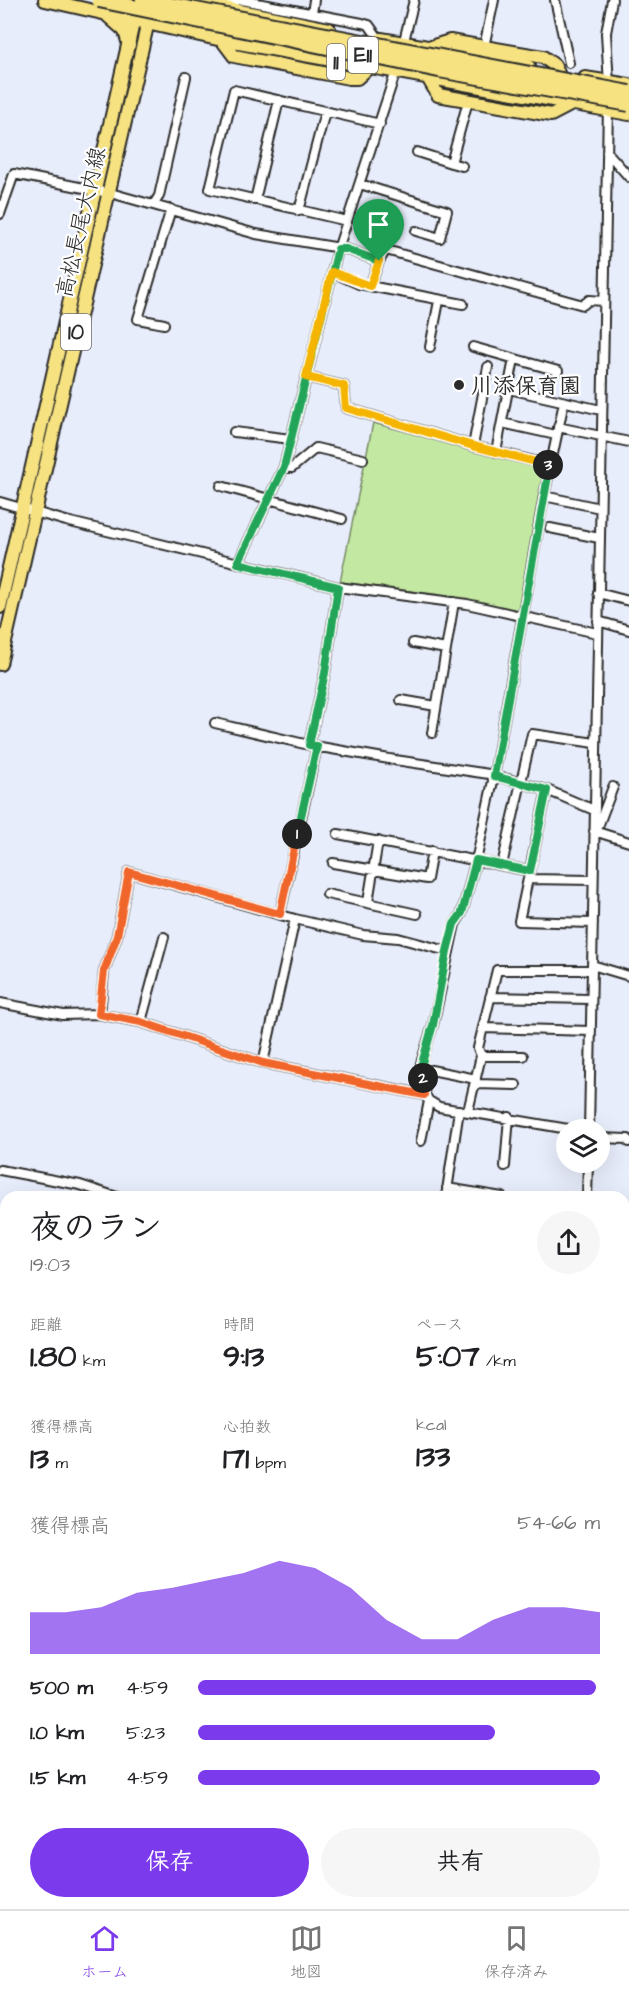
<!DOCTYPE html>
<html lang="ja">
<head>
<meta charset="utf-8">
<style>
  body { margin:0; font-family:"Architects Daughter","Klee One",sans-serif; background:#f6f6f6; color:#202124; height:100vh; display:flex; flex-direction:column; font-size:22px; white-space:nowrap }
  * { box-sizing:border-box; margin:0 }
  p { font-size:20px; color:#757577 }
  .icon { flex:none; width:33px; height:33px; fill:none; stroke:currentColor; stroke-width:2; stroke-linecap:round; stroke-linejoin:round }
  .map { position:relative; flex:1; overflow:hidden }
  .details { position:absolute; left:0px; top:1191px; width:630px; height:718px; display:flex; flex-direction:column; background:#fff; border-radius:18px 18px 0 0; box-shadow:0 6px 24px #0002 }
  .details>* { flex:none }
  .buttons { position:absolute; left:556px; top:1119px; display:grid; gap:12px }
  .buttons a { display:grid; place-items:center; width:54px; height:54px; border-radius:50%; background:#fff; box-shadow:0 6px 24px #0002; font-size:30px }
  .pin { position:absolute; display:grid; place-items:center; width:51px; height:51px; color:#fff; margin:-62px -26px; border-radius:50% 50% 50% 0; rotate:-45deg; box-shadow:0 0 6px #0007 }
  .pin .icon { rotate:45deg }
  .km { position:absolute; width:30px; height:30px; margin:-15px; border-radius:50%; background:#222; color:#fff; font-size:16px; line-height:30px; text-align:center }
  .round { display:grid; place-items:center; flex:none; width:63px; height:63px; border-radius:32px; background:#f6f6f6 }
  .headline { display:flex; align-items:center; justify-content:space-between; height:102px; padding:0 30px }
  h1 { font-size:33px; font-weight:700; line-height:45px }
  .stats { display:grid; grid-template-columns:repeat(3,1fr); gap:9px; height:102px; padding:6px 30px }
  .stats div { display:grid; align-content:center }
  .stats b { font-size:30px; font-weight:700 }
  .stats small { font-size:16px; font-weight:400 }
  .stats p { font-size:16px }
  .chart { height:168px; padding:12px 30px }
  .chart p { display:flex; justify-content:space-between }
  .chart svg { width:100%; height:108px; margin-top:6px; fill:#7c3aed; opacity:.7 }
  .action { display:flex; gap:12px; margin-top:auto; padding:12px 30px }
  .action a { flex:1; height:69px; border-radius:36px; background:#7c3aed; color:#fff; font-size:24px; font-weight:700; line-height:69px; text-align:center }
  .action a+a { background:#f6f6f6; color:#202124 }
  ul { padding:0 30px; list-style:none; font-size:20px }
  li { display:grid; grid-template-columns:96px 72px 1fr; align-items:center; height:45px }
  li i { height:15px; border-radius:8px; background:#7c3aed }
  .dock { display:flex; justify-content:space-around; align-items:center; height:84px; border-top:2px solid #e0e0e0; background:#fff; font-size:16px; color:#757577 }
  .dock a { display:grid; justify-items:center; gap:3px }
  .dock .on { color:#7c3aed }
  .map>svg:first-child { display:block }
  .pitch { fill:#c3e8a2; stroke:#778a66; stroke-width:1.5 }
  .lines { fill:none; stroke-linecap:round; stroke-linejoin:round }
  .minor-casing { stroke:#2b2b2b; stroke-width:12 }
  .secondary-casing { stroke:#2b2b2b; stroke-width:15 }
  .primary-casing { stroke:#2b2b2b; stroke-width:16 }
  .trunk-casing { stroke:#2b2b2b; stroke-width:16 }
  .minor { stroke:#fff; stroke-width:8 }
  .secondary { stroke:#fff; stroke-width:10 }
  .primary { stroke:#f6e281; stroke-width:12 }
  .trunk { stroke:#f6e281; stroke-width:12 }
  .motorway-bridge-casing { stroke:#2b2b2b; stroke-width:18; stroke-linecap:butt }
  .motorway-bridge { stroke:#f6e281; stroke-width:14 }
  .split-1-casing { stroke:#fff; stroke-width:12 }
  .split-2-casing { stroke:#fff; stroke-width:12 }
  .split-3-casing { stroke:#fff; stroke-width:12 }
  .split-4-casing { stroke:#fff; stroke-width:12 }
  .split-1 { stroke:#22a559; stroke-width:8 }
  .split-2 { stroke:#f0652b; stroke-width:8 }
  .split-3 { stroke:#22a559; stroke-width:8 }
  .split-4 { stroke:#f5b400; stroke-width:8 }
  .poi-dot { fill:#2b2b2b; stroke:#fff; stroke-width:2 }
  .labels { text-anchor:middle; stroke-width:4.5; stroke-linejoin:round; paint-order:stroke }
  .shield { fill:#fff; stroke:#6b6b6b; stroke-width:1.5 }
  .shield-label { font-size:21px; font-weight:bold; fill:#2b2b2b }
  .street-label { font-size:22px; fill:#2b2b2b; stroke:#fff }
  .poi-label { font-size:22px; font-weight:bold; fill:#2b2b2b; stroke:#fff; text-anchor:start }
</style>
</head>
<body>
<div class="map">
<svg width="629" height="1909" viewBox="0 0 629 1909">
  <rect width="100%" height="100%" fill="#e8edfb"/>
  <filter id="ink" filterUnits="userSpaceOnUse"><feTurbulence type="fractalNoise" baseFrequency=".0167" numOctaves="2"/><feDisplacementMap in="SourceGraphic" scale="12" xChannelSelector="R" yChannelSelector="G"/><feConvolveMatrix kernelMatrix="1 2 1 2 8 2 1 2 1" color-interpolation-filters="sRGB"/></filter>
  <g filter="url(#ink)">
    <!-- pitch -->
    <path class="pitch" d="M373 423 549 468 541 532 522 612 463 598 340 582Z"/>
    <g class="lines">
      <defs>
        <path id="minor" d="M555 0 569 63
          M223 7 232 1 242 0 362 23 369 25 379 39
          M312 13 314 0
          M403 45 414 0
          M484 47 494 0
          M609 85 606 33 612 0
          M417 152 451 163
          M607 152 629 177
          M462 166 451 163 468 101
          M360 184 447 211 440 238 416 231
          M255 200 279 100
          M154 204 159 196 186 77
          M299 211 325 112
          M0 214 14 174 114 194 256 234 346 249 379 261 386 250 583 305 589 300 603 301
          M347 221 210 189 234 90 380 124
          M332 272 359 284 463 304
          M370 286 379 261
          M164 324 138 319 171 209
          M430 347 439 301
          M473 347 558 371
          M306 377 344 386 346 408 473 446 550 465
          M509 389 601 410
          M502 423 556 435
          M558 427 629 442
          M234 432 291 439
          M473 446 488 367
          M496 452 514 359
          M284 467 292 468 316 448 363 459
          M221 486 342 519
          M544 496 600 508
          M0 502 66 521 338 587 467 604 597 633
          M550 528 599 538
          M238 563 284 467 338 249 397 68
          M598 593 629 601
          M598 621 629 630
          M413 643 446 649
          M401 700 436 706
          M215 723 309 745 395 760 489 774 547 790
          M432 733 454 602
          M309 745 325 673 338 587
          M613 787 599 824 594 831 629 842
          M338 834 530 871
          M333 863 427 879 432 851
          M502 865 532 734 595 743
          M528 879 593 880
          M327 894 417 914
          M368 902 378 841
          M280 914 317 746
          M593 923 519 921 547 790 594 810
          M592 965 629 976
          M490 997 591 999
          M0 1003 63 1015 98 1014 141 1022 263 1063 425 1095 429 1101 439 1107 574 1130
          M100 1014 104 971 117 936 129 872 295 919 363 935 398 938 447 951
          M141 1022 164 937
          M483 1028 591 1031
          M481 1056H523
          M263 1063 295 919
          M431 1070 476 1079
          M475 1084 516 1085
          M425 1095 421 1063 433 1025 455 924 462 913 478 852 494 776 544 496 564 402
          M468 1111 481 1056 478 1048 497 970H592
          M589 1130 608 106
          M600 1138 628 1139 629 1142
          M421 1141 429 1101
          M505 1166 509 1117
          M0 1170 80 1185 117 1197
          M447 1188 502 1197
          M446 1197 459 1110
          M587 1197 588 1162
          M624 1283 629 1284
          M624 1337 629 1311
          M624 1456 627 1463 624 1495
          M624 1718V1744
          M624 1718 629 1703
          M624 1795 629 1796
          M0 1825 6 1827
          M388 1904 406 1909
          M80 1909 81 1904
          M471 1909 473 1904"/>
        <path id="secondary" d="M0 1500 6 1501
          M624 1612 629 1613"/>
        <path id="primary" d="M0 607 136 10
          M0 664 150 13
          M0 1542 6 1562
          M0 1581 6 1599
          M165 1904 169 1909
          M180 1904 185 1909"/>
        <path id="trunk" d="M45 0 222 40 629 114
          M186 0 329 29
          M108 16 125 31 129 45
          M381 39 451 51 529 67
          M222 40 234 56 349 78H357L368 68
          M434 46 450 41 543 57 554 65 558 73
          M428 78 438 95 551 115 572 104
          M585 78 629 85"/>
      </defs>
      <!-- minor casing -->
      <use href="#minor" class="minor-casing"/>
      <!-- secondary casing -->
      <use href="#secondary" class="secondary-casing"/>
      <!-- primary casing -->
      <use href="#primary" class="primary-casing"/>
      <!-- trunk casing -->
      <use href="#trunk" class="trunk-casing"/>
      <!-- minor -->
      <use href="#minor" class="minor"/>
      <!-- secondary -->
      <use href="#secondary" class="secondary"/>
      <!-- primary -->
      <use href="#primary" class="primary"/>
      <!-- trunk -->
      <use href="#trunk" class="trunk"/>
      <defs>
        <path id="motorway-bridge" d="M99 0 439 70 629 104
          M143 0 629 93"/>
      </defs>
      <!-- motorway-bridge casing -->
      <use href="#motorway-bridge" class="motorway-bridge-casing"/>
      <!-- motorway-bridge -->
      <use href="#motorway-bridge" class="motorway-bridge"/>
    </g>
  </g>
  <g class="lines" filter="url(#ink)">
    <defs>
      <path id="split-1" d="M297 834 317 746 309 745 325 673 338 587 238 563 284 467 338 249H346L379 261"/>
      <path id="split-2" d="M297 834 280 914 129 872 117 936 104 971 99 1014 141 1022 263 1063 424 1095 423 1078"/>
      <path id="split-3" d="M423 1078 422 1063 433 1025 447 951 454 924 462 913 476 860 530 871 547 790 494 776 550 465H548"/>
      <path id="split-4" d="M379 261 370 286 332 272 306 377 344 386 346 408 473 446 548 465"/>
    </defs>
    <!-- split-1 casing -->
    <use href="#split-1" class="split-1-casing"/>
    <!-- split-2 casing -->
    <use href="#split-2" class="split-2-casing"/>
    <!-- split-3 casing -->
    <use href="#split-3" class="split-3-casing"/>
    <!-- split-4 casing -->
    <use href="#split-4" class="split-4-casing"/>
    <!-- split-1 -->
    <use href="#split-1" class="split-1"/>
    <!-- split-2 -->
    <use href="#split-2" class="split-2"/>
    <!-- split-3 -->
    <use href="#split-3" class="split-3"/>
    <!-- split-4 -->
    <use href="#split-4" class="split-4"/>
  </g>
  <!-- markers -->
  <circle class="poi-dot" cx="459" cy="385" r="6"/>
  <g class="labels">
    <!-- shield labels -->
    <g class="shield">
      <rect x="348" y="37" width="30" height="36" rx="4.5"/>
      <rect x="327" y="44" width="18" height="36" rx="4.5"/>
      <rect x="61" y="314" width="30" height="36" rx="4.5"/>
    </g>
    <g class="shield-label">
      <text x="363" y="62">E11</text>
      <text x="336" y="69">11</text>
      <text x="76" y="339">10</text>
    </g>
    <!-- street labels -->
    <g class="street-label">
      <text transform="translate(80 222) rotate(-77)" y="8">高松長尾大内線</text>
    </g>
    <!-- poi labels -->
    <g class="poi-label">
      <text x="471" y="393">川添保育園</text>
    </g>
  </g>
</svg>
<div class="buttons">
<a><svg class="icon" aria-label="layers" viewBox="0 0 24 24"><path d="M12 4l9 5-9 5-9-5zM3 14l9 5 9-5"/></svg></a>
</div>
<div class="pin" style="left:379px;top:261px;background:#1e9e55"><svg class="icon" aria-label="arrive" viewBox="0 0 24 24"><path d="M6 21V4h12l-3 4 3 4H6"/></svg></div>
<b class="km" style="left:297px;top:834px">1</b>
<b class="km" style="left:423px;top:1078px">2</b>
<b class="km" style="left:548px;top:465px">3</b>
<section class="details">
<div class="headline"><div><h1>夜のラン</h1><p>19:03</p></div><a class="round"><svg class="icon" aria-label="share" viewBox="0 0 24 24"><path d="M12 15V3M7 8l5-5 5 5M5 13v7h14v-7"/></svg></a></div>
<div class="stats">
<div><p>距離</p><b>1.80<small> km</small></b></div>
<div><p>時間</p><b>9:13</b></div>
<div><p>ペース</p><b>5:07<small> /km</small></b></div>
</div>
<div class="stats">
<div><p>獲得標高</p><b>13<small> m</small></b></div>
<div><p>心拍数</p><b>171<small> bpm</small></b></div>
<div><p>kcal</p><b>133</b></div>
</div>
<div class="chart"><p><span>獲得標高</span>54–66 m</p>
<svg viewBox="0 0 160 44" preserveAspectRatio="none"><path d="M0 44V27L10 27L20 25L30 19L40 17L50 14L60 11L70 6L80 9L90 17L100 30L110 38L120 38L130 30L140 25L150 25L160 27V44z"/></svg>
</div>
<ul>
<li><b>500 m</b>4:59<i style="width:99%"></i></li>
<li><b>1.0 km</b>5:23<i style="width:74%"></i></li>
<li><b>1.5 km</b>4:59<i style="width:100%"></i></li>
</ul>
<div class="action"><a>保存</a><a>共有</a></div>
</section>
</div>
<nav class="dock">
<a class="on"><svg class="icon" aria-label="home" viewBox="0 0 24 24"><path d="M3 11l9-7 9 7M6 9v11h12V9"/></svg>ホーム</a>
<a><svg class="icon" aria-label="map" viewBox="0 0 24 24"><path d="M3 6l6-2 6 2 6-2v14l-6 2-6-2-6 2zM9 4v14M15 6v14"/></svg>地図</a>
<a><svg class="icon" aria-label="saved" viewBox="0 0 24 24"><path d="M7 4h10v16l-5-4-5 4z"/></svg>保存済み</a>
</nav>
</body>
</html>
